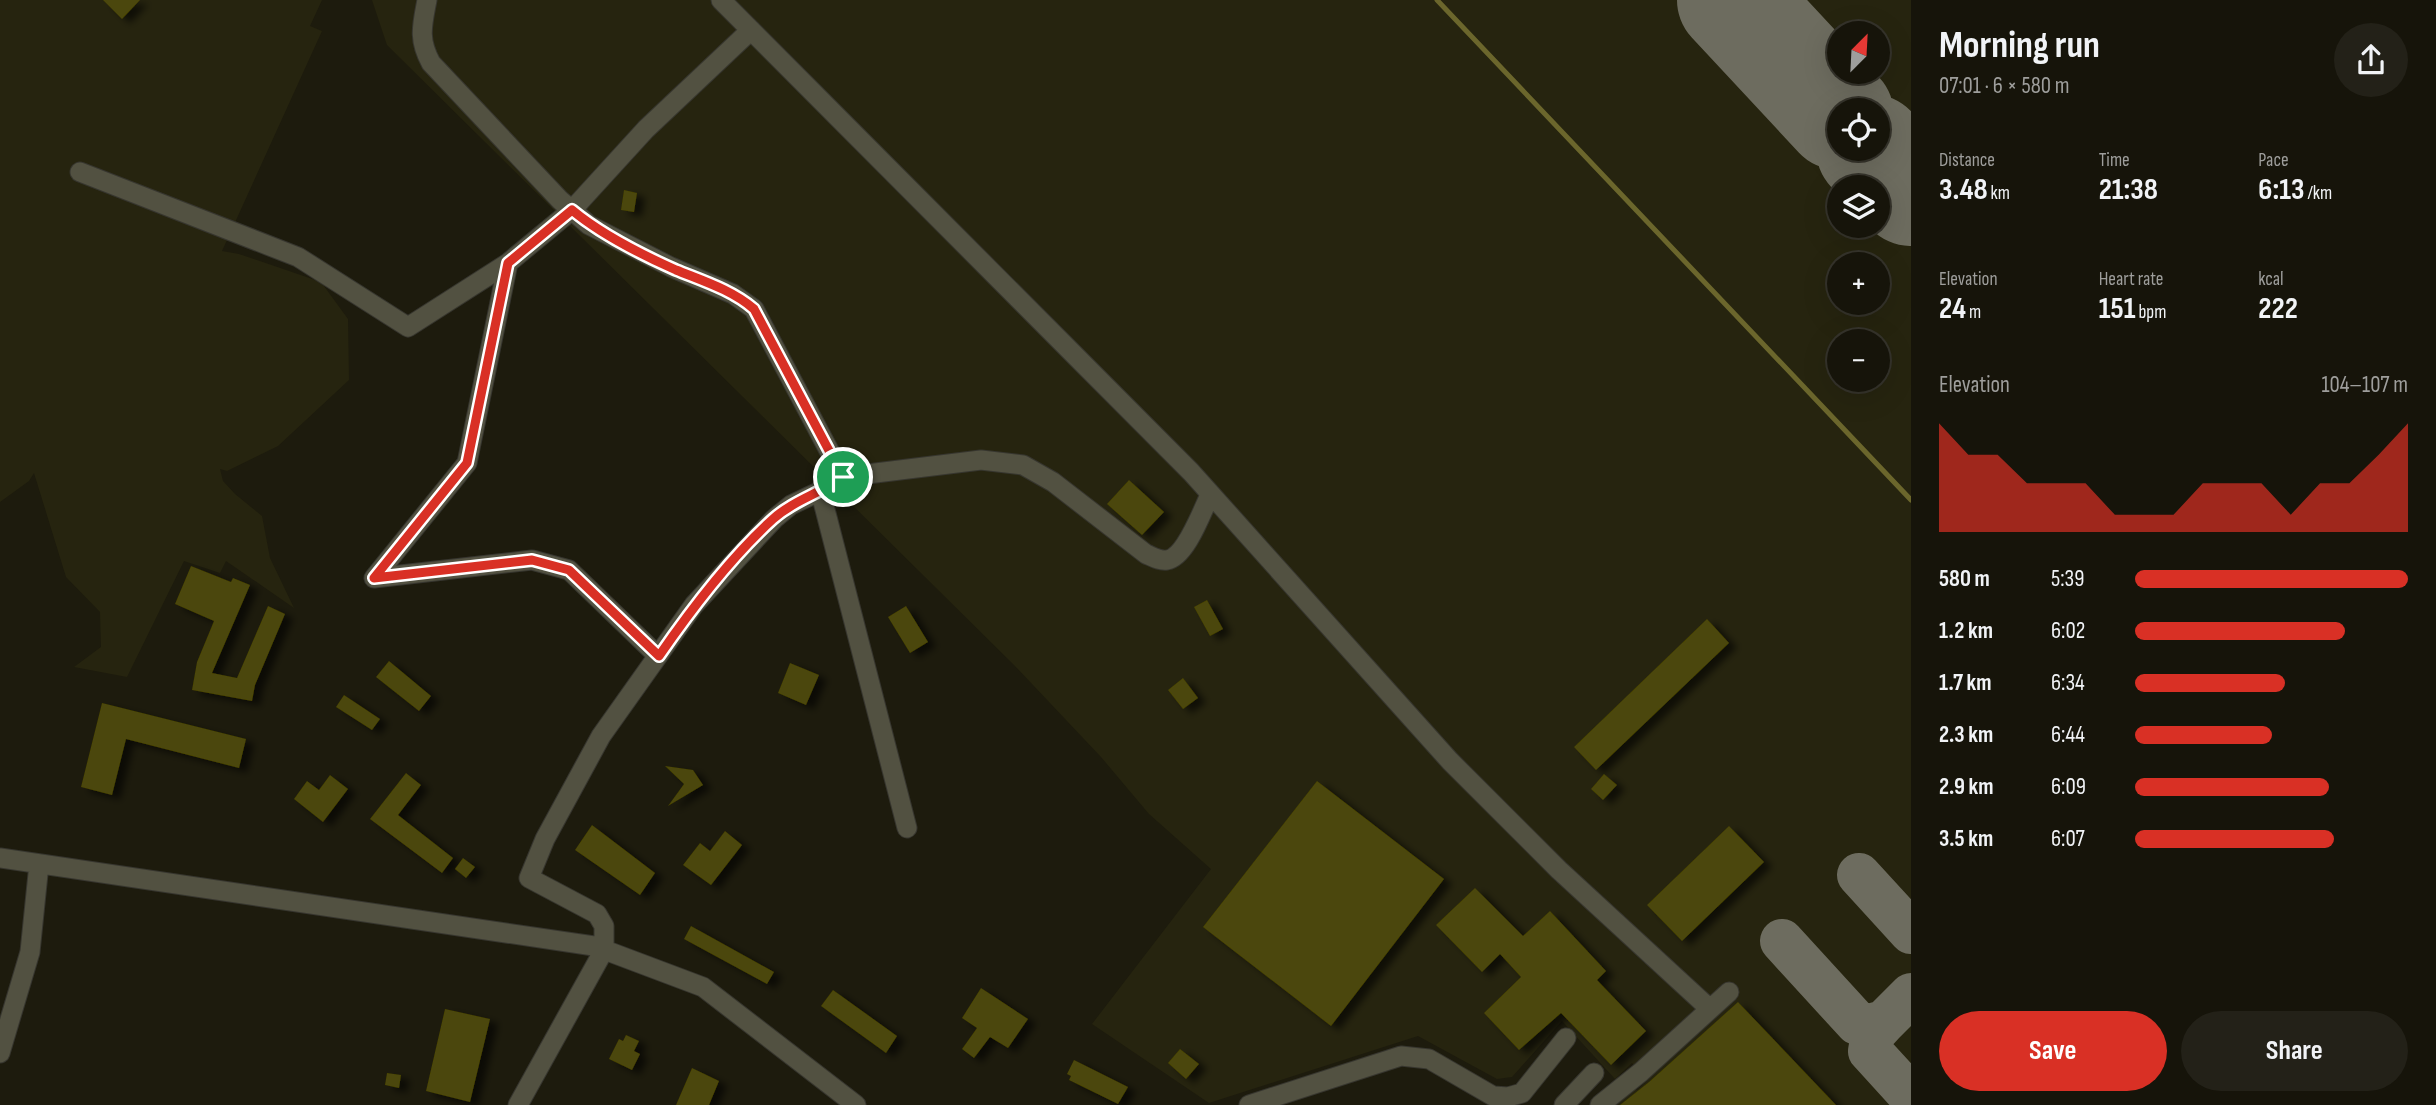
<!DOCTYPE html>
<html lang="en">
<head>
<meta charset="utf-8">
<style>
  body { margin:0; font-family:"Sofia Sans Condensed",sans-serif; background:#232118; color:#f1f3f6; height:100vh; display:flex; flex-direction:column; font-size:26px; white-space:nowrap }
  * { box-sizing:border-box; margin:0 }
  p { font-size:23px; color:#9e9e9c }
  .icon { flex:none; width:38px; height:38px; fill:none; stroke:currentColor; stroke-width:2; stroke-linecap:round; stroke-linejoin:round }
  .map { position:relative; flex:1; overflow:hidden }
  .details { display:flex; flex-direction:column; background:#16140a; width:525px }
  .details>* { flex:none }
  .needle { width:46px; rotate:24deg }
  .fabs { position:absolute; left:1827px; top:21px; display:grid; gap:14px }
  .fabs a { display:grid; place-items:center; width:63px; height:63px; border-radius:50%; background:#16140a; box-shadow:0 7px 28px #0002,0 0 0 2px #35332b; font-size:35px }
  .pin { position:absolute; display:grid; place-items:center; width:60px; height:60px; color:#fff; margin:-30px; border:4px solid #fff; border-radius:50%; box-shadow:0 2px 7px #0007 }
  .round { display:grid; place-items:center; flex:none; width:74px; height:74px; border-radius:37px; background:#232118 }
  .summary { display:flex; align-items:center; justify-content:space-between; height:119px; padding:0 28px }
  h1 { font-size:38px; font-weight:700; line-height:52px }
  .stats { display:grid; grid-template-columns:repeat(3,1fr); gap:10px; height:119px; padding:7px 28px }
  .stats div { display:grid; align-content:center }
  .stats b { font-size:30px; font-weight:700 }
  .stats small { font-size:19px; font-weight:400 }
  .stats p { font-size:19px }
  .chart { height:196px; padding:14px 28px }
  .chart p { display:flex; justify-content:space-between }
  .chart svg { width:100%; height:126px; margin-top:7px; fill:#d93025; opacity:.7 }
  .cta { display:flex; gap:14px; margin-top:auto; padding:14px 28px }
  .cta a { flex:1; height:80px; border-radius:42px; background:#d93025; color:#fff; font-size:28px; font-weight:700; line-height:80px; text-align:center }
  .cta a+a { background:#232118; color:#f1f3f6 }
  ul { padding:0 28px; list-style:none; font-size:23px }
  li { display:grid; grid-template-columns:112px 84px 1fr; align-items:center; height:52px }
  li i { height:18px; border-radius:9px; background:#d93025 }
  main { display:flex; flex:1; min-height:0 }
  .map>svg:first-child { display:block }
  .built { fill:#26240f; fill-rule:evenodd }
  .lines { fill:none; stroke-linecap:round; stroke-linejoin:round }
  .stream { stroke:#6b662c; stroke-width:5 }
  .taxiway { stroke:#6d6c5f; stroke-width:44 }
  .runway { stroke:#6d6c5f; stroke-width:110 }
  .building { fill:#4c4707; filter:url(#shadow) }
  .minor-casing { stroke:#37362f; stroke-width:21 }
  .minor { stroke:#525141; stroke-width:19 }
  .route-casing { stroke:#fff; stroke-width:14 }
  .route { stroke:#d93025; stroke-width:9 }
</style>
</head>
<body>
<main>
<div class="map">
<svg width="1911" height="1105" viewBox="0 0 1911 1105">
  <defs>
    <filter id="shadow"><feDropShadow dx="8" dy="4.5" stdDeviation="3.5" flood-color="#0009"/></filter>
  </defs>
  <rect width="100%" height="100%" fill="#1d1b0d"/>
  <!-- built -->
  <path class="built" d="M0 0H322L310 26 322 31 222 251 239 254 321 282 348 319 349 380 278 446 227 471 220 469 223 481 235 494 262 516 270 558 294 608 226 561 220 573 184 561 127 677 74 667 101 647 100 612 66 577 34 473 29 481 0 502Z
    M372 0H1911V1105H1609L1631 1084 1637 1090 1648 1080 1632 1063 1615 1079 1562 1021 1512 1077 1497 1079 1418 1036 1209 1103 1092 1024 1211 869 1149 814 1101 757 1014 665 387 45ZM1839 33H1878V72H1839ZM1839 110H1878V149H1839ZM1839 187H1878V226H1839ZM1839 264H1878V303H1839ZM1839 341H1878V380H1839Z"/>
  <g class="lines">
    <!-- stream -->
    <path class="stream" d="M1437 0 1911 500"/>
    <!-- taxiway -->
    <path class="taxiway" d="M1859 875 1911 932
      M1782 941 1857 1023 1868 1026 1884 1022 1873 1034 1870 1051 1911 1096
      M1884 1022 1911 995"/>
    <!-- runway -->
    <path class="runway" d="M1732 0 1839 115
      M1871 149 1911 191"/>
  </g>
  <!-- building -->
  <path class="building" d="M103 0H140L122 19Z
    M624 190 637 193 634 212 621 210Z
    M1129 480 1164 512 1142 535 1107 504Z
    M191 566 231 582 233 578 250 585 212 673 237 678 268 606 285 614 255 685 252 701 192 690 197 662 214 621 175 604Z
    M1207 600 1223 629 1210 636 1194 607Z
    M906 606 928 642 910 653 888 617Z
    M1707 619 1729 643 1596 770 1574 747Z
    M389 661 431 696 419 711 376 677Z
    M790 663 819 675 806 705 778 693Z
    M1183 678 1198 698 1183 709 1168 690Z
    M344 695 380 719 372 730 336 707Z
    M102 703 246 739 239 768 126 739 112 795 81 787Z
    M665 766 693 770 703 785 668 806 684 784Z
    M406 773 421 785 398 815 453 858 442 873 370 819Z
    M1604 774 1617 785 1603 800 1591 789Z
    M330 775 348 789 323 822 294 799 307 781 319 790Z
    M1317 781 1444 879 1331 1026 1203 927Z
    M592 825 655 873 640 895 575 850Z
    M1729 826 1764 862 1682 941 1647 905Z
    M725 831 742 845 711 885 683 865 700 843 710 851Z
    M463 858 475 867 466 878 455 869Z
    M1475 888 1523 936 1550 911 1606 971 1597 980 1646 1031 1611 1065 1561 1013 1519 1050 1484 1013 1521 977 1500 954 1482 972 1436 925Z
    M691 926 774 972 767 984 684 939Z
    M981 988 1028 1019 1008 1048 990 1037 974 1058 962 1049 977 1028 962 1018Z
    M833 990 897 1036 886 1053 821 1006Z
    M1738 1002 1836 1105H1620L1649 1082Z
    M445 1009 490 1019 470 1102 426 1091Z
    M626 1035 639 1041 634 1051 640 1054 632 1070 609 1059 619 1039 623 1041Z
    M1180 1049 1199 1064 1186 1079 1168 1063Z
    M1074 1060 1128 1087 1118 1104 1069 1080 1071 1076 1067 1074Z
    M692 1068 719 1081 709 1105H676Z
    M387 1073 401 1075 399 1088 385 1085Z"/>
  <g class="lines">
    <defs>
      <path id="minor" d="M427 0C422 26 418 39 431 63L560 200 589 225 671 267 733 294 754 309 843 477 981 460 1023 465 1053 482 1146 554C1153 557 1159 561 1167 560 1186 557 1202 511 1210 495
        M721 0 1191 472 1450 761 1559 870 1710 1009
        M80 172 298 257 408 327 508 263
        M820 490 907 828
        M658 656 569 570 532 560 374 578 467 463 508 263 572 210 646 129 751 30
        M0 858 594 946 703 987 856 1105
        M0 1053 30 952 39 864
        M518 1105 604 950V926L597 914 529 878 545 839 601 736 694 605 774 519 791 505 831 486 843 477
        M1249 1105 1401 1056 1429 1059 1493 1096 1508 1097 1522 1093 1566 1038
        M1564 1105 1594 1073
        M1600 1105 1641 1072 1729 992"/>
    </defs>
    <!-- minor casing -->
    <use href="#minor" class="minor-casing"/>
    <!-- minor -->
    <use href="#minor" class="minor"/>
  </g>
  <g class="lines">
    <defs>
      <path id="route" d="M572 210C602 235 640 254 676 270 703 281 732 290 754 309L843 477C821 493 794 500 773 519 730 558 692 608 659 656L569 570 532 560 374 578 467 463 508 263Z"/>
    </defs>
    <!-- route casing -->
    <use href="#route" class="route-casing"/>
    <!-- route -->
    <use href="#route" class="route"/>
  </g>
</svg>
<div class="fabs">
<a><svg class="needle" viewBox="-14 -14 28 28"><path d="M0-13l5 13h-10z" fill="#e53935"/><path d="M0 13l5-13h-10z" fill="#9e9e9c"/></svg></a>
<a><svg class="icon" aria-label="locate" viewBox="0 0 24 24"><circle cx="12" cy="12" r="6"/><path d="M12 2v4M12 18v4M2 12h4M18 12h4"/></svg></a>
<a><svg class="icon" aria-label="layers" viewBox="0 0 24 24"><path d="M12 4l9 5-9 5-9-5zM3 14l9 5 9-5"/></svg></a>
<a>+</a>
<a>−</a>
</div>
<div class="pin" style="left:843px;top:477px;background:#1e9e55"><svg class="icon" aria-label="arrive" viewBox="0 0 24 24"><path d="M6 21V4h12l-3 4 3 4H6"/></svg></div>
</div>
<section class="details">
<div class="summary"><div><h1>Morning run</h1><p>07:01 · 6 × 580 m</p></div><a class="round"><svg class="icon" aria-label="share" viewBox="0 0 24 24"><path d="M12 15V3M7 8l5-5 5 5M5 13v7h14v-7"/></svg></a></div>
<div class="stats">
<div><p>Distance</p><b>3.48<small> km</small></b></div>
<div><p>Time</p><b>21:38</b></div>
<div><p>Pace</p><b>6:13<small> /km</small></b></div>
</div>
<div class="stats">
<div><p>Elevation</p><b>24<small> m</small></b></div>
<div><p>Heart rate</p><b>151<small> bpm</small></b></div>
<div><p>kcal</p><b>222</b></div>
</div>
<div class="chart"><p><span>Elevation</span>104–107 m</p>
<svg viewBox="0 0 160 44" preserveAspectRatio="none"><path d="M0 44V6L10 17L20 17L30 27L40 27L50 27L60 38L70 38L80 38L90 27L100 27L110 27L120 38L130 27L140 27L150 17L160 6V44z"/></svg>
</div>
<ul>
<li><b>580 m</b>5:39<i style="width:100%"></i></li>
<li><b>1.2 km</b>6:02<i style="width:77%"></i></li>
<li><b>1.7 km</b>6:34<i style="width:55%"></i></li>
<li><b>2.3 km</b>6:44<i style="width:50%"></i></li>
<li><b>2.9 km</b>6:09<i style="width:71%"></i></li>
<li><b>3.5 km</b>6:07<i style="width:73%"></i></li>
</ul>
<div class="cta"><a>Save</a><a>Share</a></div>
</section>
</main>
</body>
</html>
